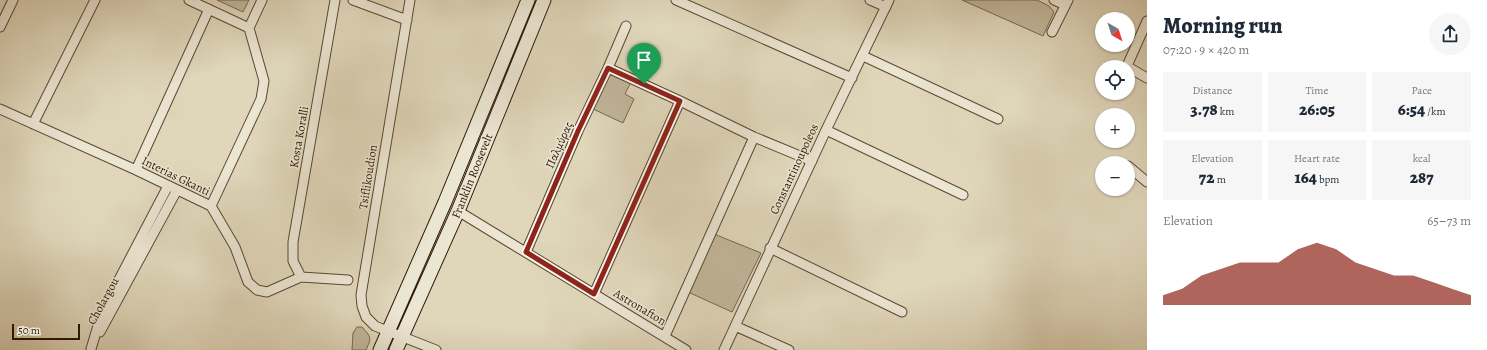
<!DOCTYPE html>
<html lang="en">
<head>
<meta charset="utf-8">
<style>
  body { margin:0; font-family:Alegreya,serif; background:#f6f6f7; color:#1f2937; height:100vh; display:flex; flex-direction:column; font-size:15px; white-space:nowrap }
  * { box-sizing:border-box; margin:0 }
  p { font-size:13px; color:#747a83 }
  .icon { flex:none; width:22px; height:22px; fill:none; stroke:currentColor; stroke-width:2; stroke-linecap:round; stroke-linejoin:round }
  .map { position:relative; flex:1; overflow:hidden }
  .side { display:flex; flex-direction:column; background:#fff; width:340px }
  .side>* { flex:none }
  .needle { width:26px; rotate:141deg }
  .fabs { position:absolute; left:1095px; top:12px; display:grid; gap:8px }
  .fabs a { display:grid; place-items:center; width:40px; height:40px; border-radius:50%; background:#fff; box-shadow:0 1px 3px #0004; font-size:20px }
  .scale { position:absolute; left:12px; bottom:10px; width:68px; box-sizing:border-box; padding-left:4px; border:2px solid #2e1903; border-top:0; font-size:11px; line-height:14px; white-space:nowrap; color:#2e1903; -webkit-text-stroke:3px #ebe5d3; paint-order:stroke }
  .pin { position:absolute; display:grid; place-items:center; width:34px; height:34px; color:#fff; margin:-41px -17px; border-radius:50% 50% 50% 0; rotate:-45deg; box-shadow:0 0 4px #0007 }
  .pin .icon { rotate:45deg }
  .round { display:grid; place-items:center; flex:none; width:42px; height:42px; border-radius:21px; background:#f6f6f7 }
  .summary { display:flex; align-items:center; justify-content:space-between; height:68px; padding:0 16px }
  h1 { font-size:22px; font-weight:800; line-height:30px }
  .stats { display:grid; grid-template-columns:repeat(3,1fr); gap:6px; height:68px; padding:4px 16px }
  .stats div { display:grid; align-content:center; border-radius:0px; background:#f6f6f7; text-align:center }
  .stats b { font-size:17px; font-weight:800 }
  .stats small { font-size:11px; font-weight:400 }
  .stats p { font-size:11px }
  .chart { height:112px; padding:8px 16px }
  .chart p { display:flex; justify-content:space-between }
  .chart svg { width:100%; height:72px; margin-top:4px; fill:#8f2418; opacity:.7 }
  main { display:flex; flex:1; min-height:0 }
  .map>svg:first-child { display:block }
  .green { fill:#c2b79c; stroke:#786850 }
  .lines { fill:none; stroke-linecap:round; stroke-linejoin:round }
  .minor-casing { stroke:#5a4831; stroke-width:11 }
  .secondary-casing { stroke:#2e1903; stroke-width:15 }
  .minor { stroke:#ebe5d3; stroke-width:9 }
  .secondary { stroke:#ebe5d3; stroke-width:13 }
  .route-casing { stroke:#fff; stroke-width:8 }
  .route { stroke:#8f2418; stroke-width:5 }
  .labels { text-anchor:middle; stroke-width:3; stroke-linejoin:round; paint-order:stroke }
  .street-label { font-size:12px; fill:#2e1903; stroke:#ebe5d3 }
</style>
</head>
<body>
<main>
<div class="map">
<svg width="1147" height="350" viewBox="0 0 1147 350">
  <rect width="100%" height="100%" fill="#e0d7bb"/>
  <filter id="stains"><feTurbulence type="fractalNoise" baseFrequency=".005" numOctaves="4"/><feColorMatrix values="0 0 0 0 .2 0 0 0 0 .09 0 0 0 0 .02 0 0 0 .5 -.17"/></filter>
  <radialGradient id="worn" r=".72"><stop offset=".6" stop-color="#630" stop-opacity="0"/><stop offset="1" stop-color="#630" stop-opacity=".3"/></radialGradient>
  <!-- green -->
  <path class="green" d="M217 0H249L243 12Z
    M962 0H1037L1049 6 1054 12 1043 36Z
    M611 75H616L631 82 625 94 634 99 623 123 591 108 606 79Z
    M714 234 761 253 732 312 688 292Z
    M357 327H362C371 337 372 337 366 350H352L353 333Z"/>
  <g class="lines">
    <defs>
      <path id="minor" d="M189 0 249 28 262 0
        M353 0 407 20
        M410 0 361 295 362 306 366 317 375 326 436 350
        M676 0 852 78
        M870 0 886 7
        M1054 0 1065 5
        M0 27 13 0
        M1052 32 1068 0
        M863 56 998 119
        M1128 67 1127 66 1147 21
        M1128 67 1147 78
        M608 68 680 101 754 137 812 161
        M0 109 136 170 211 206 235 247 248 282 257 290 267 292 301 277 348 280
        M33 124 95 0
        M826 130 963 195
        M1128 166 1147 182
        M136 170 209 9
        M211 206 261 99 264 81 249 28
        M458 211 686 350
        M770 248 902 312
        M526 252 578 131 608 68 626 26
        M301 277 293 261V242L335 0
        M594 294 680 101
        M735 326 789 350
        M100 332 177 190
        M665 336 754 137
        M91 349 102 312 168 186
        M724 350 826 130 889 0"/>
      <path id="secondary" d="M380 350 445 202 528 0
        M396 350 458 211 544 0"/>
    </defs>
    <!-- minor casing -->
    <use href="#minor" class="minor-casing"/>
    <!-- secondary casing -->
    <use href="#secondary" class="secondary-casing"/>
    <!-- minor -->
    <use href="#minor" class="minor"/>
    <!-- secondary -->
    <use href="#secondary" class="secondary"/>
  </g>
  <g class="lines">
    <defs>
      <path id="route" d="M608 68 680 101 594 294 526 252 578 131Z"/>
    </defs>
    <!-- route casing -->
    <use href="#route" class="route-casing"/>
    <!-- route -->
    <use href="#route" class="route"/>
  </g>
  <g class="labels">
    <!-- street labels -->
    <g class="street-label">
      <text transform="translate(299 137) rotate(-80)" y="4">Kosta Koralli</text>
      <text transform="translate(559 145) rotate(-66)" y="4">Παλμύρας</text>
      <text transform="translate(794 169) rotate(-65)" y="4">Constantinoupoleos</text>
      <text transform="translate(176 176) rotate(26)" y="4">Interias Gkanti</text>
      <text transform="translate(472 176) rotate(-68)" y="4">Franklin Roosevelt</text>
      <text transform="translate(368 177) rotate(-81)" y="4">Tsiflikoudion</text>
      <text transform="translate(103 301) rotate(-61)" y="4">Cholargou</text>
      <text transform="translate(640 307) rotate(31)" y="4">Astronafton</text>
    </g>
  </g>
  <rect width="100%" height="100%" filter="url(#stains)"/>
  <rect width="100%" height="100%" fill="url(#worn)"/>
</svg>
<div class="fabs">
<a><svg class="needle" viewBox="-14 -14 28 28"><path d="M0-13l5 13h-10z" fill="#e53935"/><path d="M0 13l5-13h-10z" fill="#747a83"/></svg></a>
<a><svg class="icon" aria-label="locate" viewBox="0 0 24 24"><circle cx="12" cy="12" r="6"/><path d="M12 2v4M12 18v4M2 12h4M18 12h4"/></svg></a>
<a>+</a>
<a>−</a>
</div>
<div class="scale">50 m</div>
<div class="pin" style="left:644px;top:84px;background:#1e9e55"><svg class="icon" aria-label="arrive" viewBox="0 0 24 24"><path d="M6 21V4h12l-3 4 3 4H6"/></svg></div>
</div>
<section class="side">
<div class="summary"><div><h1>Morning run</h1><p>07:20 · 9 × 420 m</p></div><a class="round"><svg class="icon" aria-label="share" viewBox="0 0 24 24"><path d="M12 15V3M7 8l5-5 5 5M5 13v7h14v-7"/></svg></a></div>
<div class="stats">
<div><p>Distance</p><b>3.78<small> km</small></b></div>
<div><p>Time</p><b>26:05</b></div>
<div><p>Pace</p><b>6:54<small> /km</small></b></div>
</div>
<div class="stats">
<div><p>Elevation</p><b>72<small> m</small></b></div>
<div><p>Heart rate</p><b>164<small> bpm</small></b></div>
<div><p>kcal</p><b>287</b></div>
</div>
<div class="chart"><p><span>Elevation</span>65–73 m</p>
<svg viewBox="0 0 160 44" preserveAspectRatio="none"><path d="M0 44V38L10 34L20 26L30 22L40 18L50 18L60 18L70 10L80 6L90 10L100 18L110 22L120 26L130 26L140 30L150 34L160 38V44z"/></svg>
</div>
</section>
</main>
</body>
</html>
